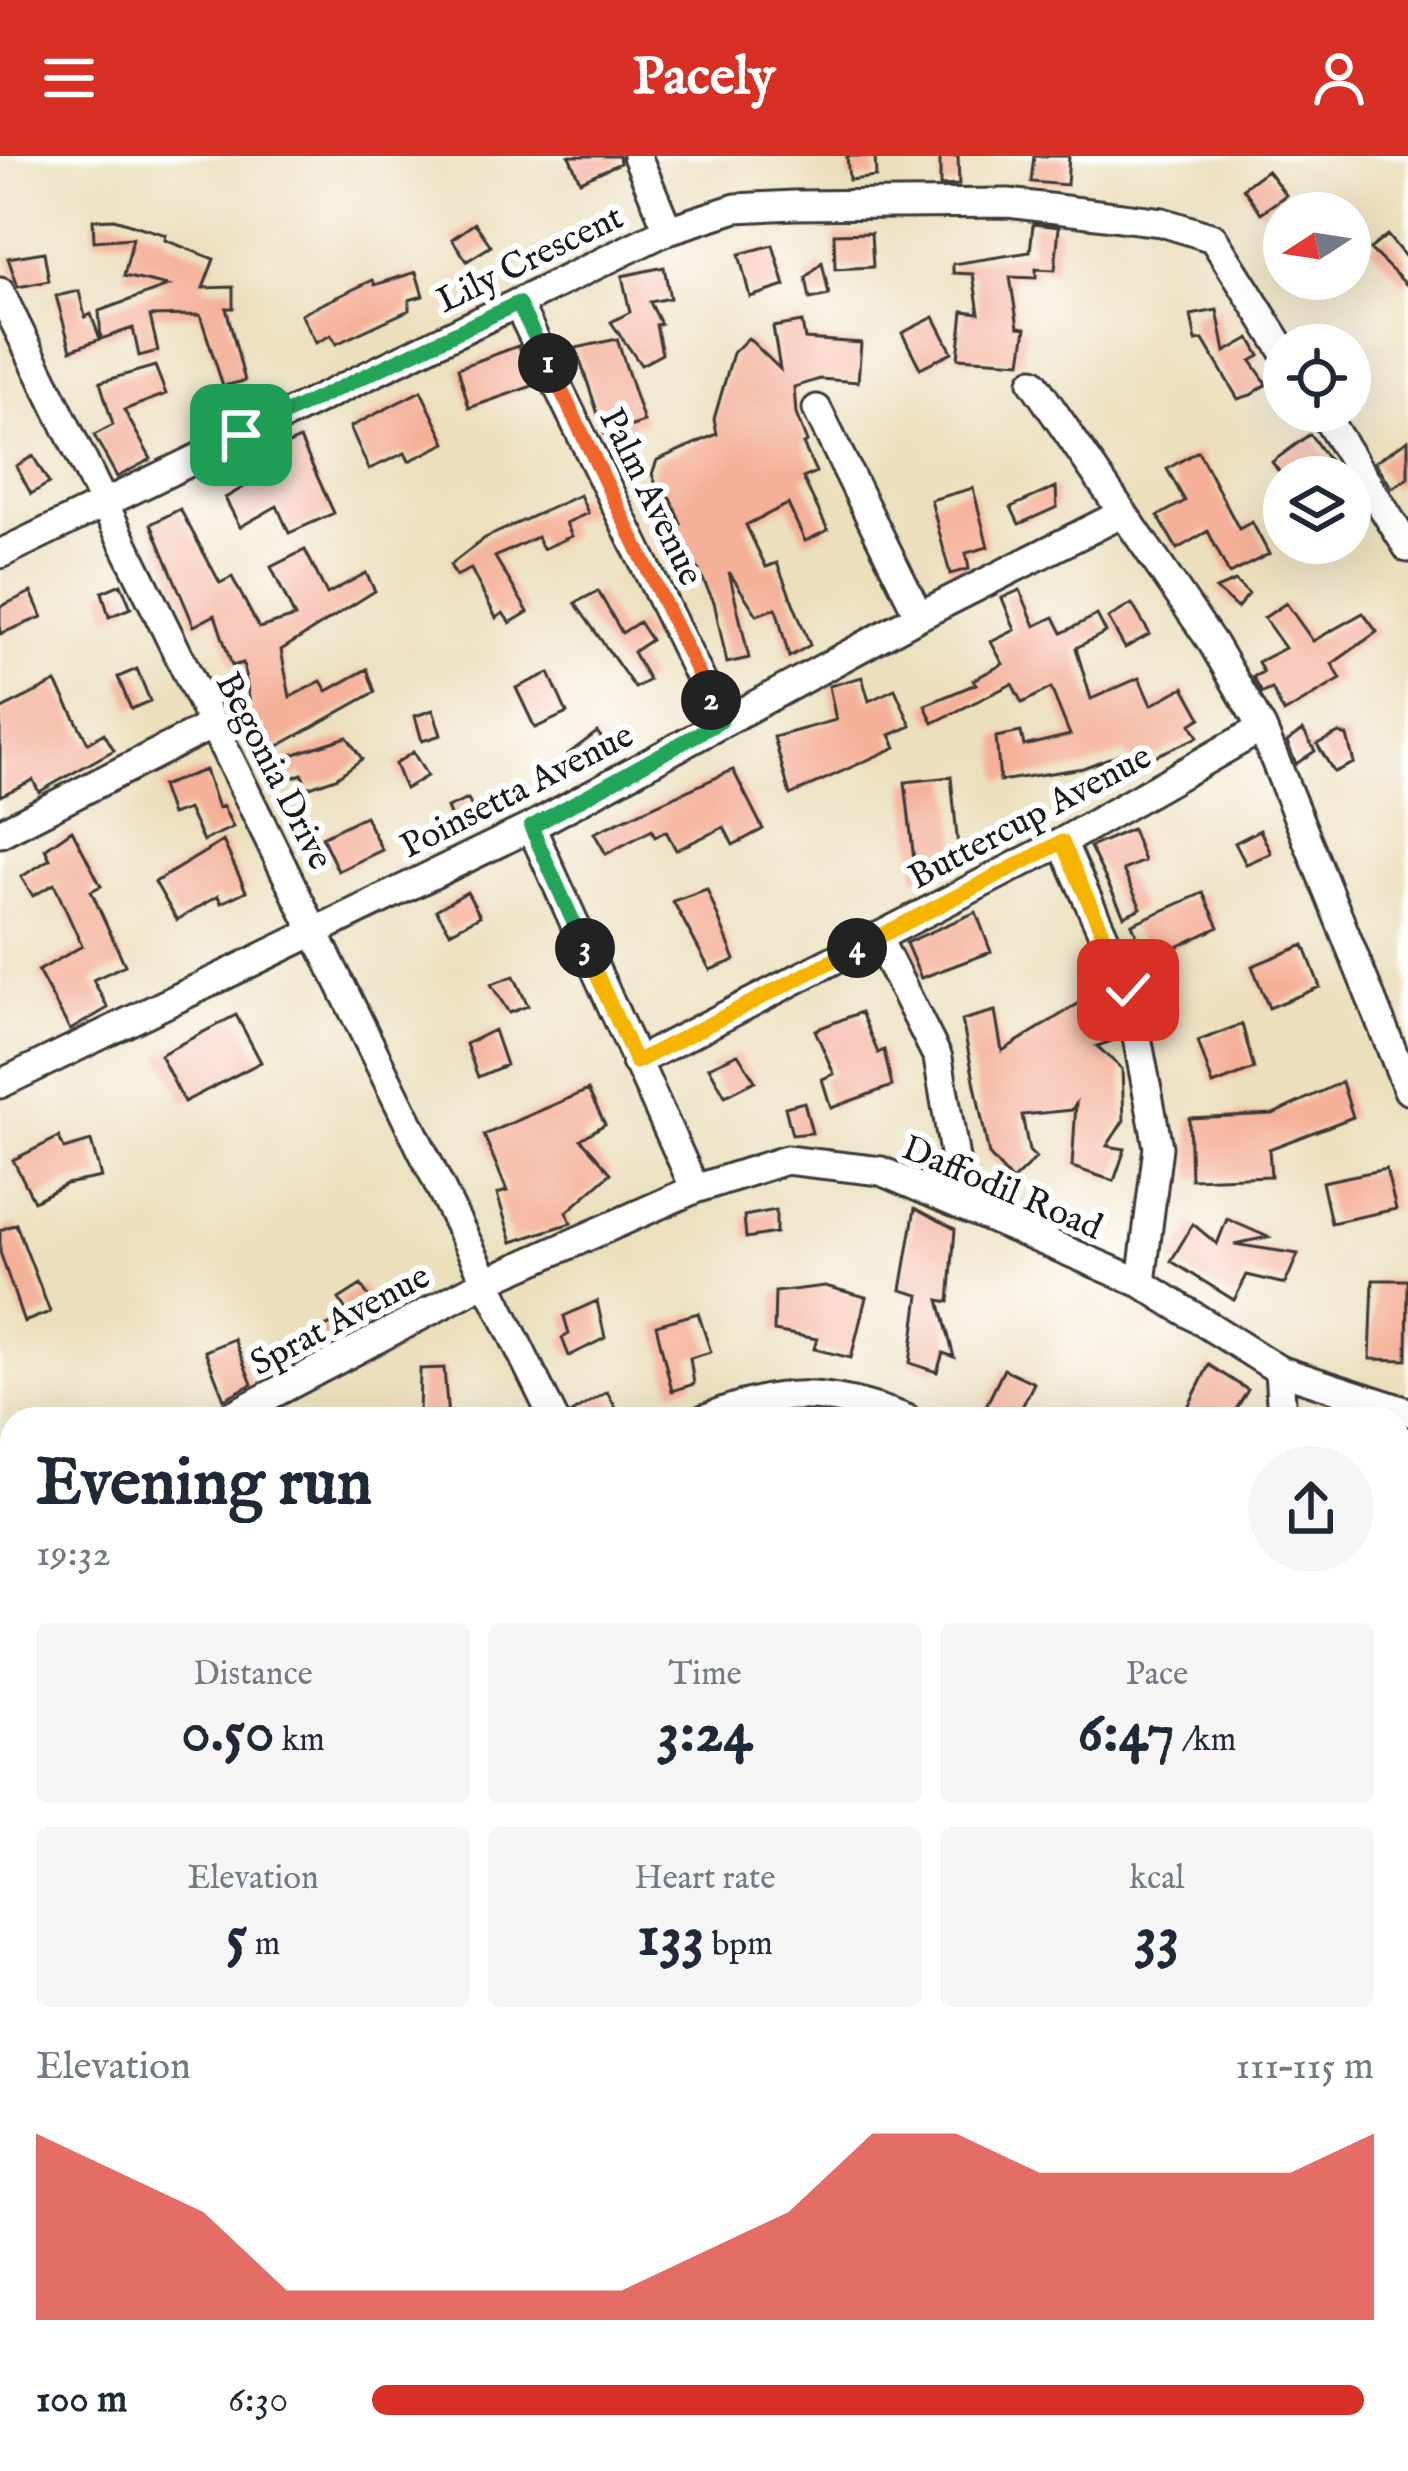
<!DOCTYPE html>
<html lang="en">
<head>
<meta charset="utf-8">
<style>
  body { margin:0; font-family:"IM FELL English",serif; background:#f6f6f7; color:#1f2937; height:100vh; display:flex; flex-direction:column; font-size:45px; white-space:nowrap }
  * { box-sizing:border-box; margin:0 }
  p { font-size:39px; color:#747a83 }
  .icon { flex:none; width:66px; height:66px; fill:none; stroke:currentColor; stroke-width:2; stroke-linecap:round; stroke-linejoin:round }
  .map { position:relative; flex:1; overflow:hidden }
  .panel { position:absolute; left:0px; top:1251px; width:1410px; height:1065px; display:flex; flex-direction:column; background:#fff; border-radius:36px 36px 0 0; box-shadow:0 12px 48px #0002 }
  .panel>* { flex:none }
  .needle { width:78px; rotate:258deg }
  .buttons { position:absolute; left:1263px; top:36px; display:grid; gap:24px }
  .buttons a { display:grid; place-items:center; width:108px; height:108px; border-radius:50%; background:#fff; box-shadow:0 12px 48px #0002; font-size:60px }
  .pin { position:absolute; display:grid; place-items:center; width:102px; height:102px; color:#fff; margin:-51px; border-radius:24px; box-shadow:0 6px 18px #0006 }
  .km { position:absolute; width:60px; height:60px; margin:-30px; border-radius:50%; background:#222; color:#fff; font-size:33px; line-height:60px; text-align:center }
  .round { display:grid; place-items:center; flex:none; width:126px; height:126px; border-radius:63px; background:#f6f6f7 }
  .head { display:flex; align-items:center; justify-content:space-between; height:204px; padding:0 36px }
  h1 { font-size:66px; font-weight:800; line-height:90px }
  .figures { display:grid; grid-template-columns:repeat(3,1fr); gap:18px; height:204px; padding:12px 36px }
  .figures div { display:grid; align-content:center; border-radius:12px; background:#f6f6f7; text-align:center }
  .figures b { font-size:60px; font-weight:800 }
  .figures small { font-size:33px; font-weight:400 }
  .figures p { font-size:33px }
  .chart { height:336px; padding:24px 36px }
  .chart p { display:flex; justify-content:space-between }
  .chart svg { width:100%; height:216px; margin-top:12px; fill:#d93025; opacity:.7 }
  ul { padding:0 36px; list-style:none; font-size:39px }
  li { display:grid; grid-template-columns:192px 144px 1fr; align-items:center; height:90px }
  li i { height:30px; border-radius:15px; background:#d93025 }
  header { display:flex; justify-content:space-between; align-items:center; height:156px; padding:0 36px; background:#d93025; color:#fff; font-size:54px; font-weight:800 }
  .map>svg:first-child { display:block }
  .building { fill:#f4b099 }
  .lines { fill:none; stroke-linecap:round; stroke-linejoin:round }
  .lane-casing { stroke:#3b3934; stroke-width:20 }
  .street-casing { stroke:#3b3934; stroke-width:33 }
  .secondary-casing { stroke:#3b3934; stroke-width:42 }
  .lane { stroke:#fff; stroke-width:14 }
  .street { stroke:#fff; stroke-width:27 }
  .secondary { stroke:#fce5c4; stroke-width:36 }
  .split-1-casing { stroke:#fff; stroke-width:24 }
  .split-2-casing { stroke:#fff; stroke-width:24 }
  .split-3-casing { stroke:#fff; stroke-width:24 }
  .split-4-casing { stroke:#fff; stroke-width:24 }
  .split-5-casing { stroke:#fff; stroke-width:24 }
  .split-1 { stroke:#22a559; stroke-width:15 }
  .split-2 { stroke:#f0652b; stroke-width:15 }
  .split-3 { stroke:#22a559; stroke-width:15 }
  .split-4 { stroke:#f5b400; stroke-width:15 }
  .split-5 { stroke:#f5b400; stroke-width:15 }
  .labels { text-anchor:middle; stroke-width:12; stroke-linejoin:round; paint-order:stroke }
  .street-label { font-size:36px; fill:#1c1c1c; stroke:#fff }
</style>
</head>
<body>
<header><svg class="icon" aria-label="menu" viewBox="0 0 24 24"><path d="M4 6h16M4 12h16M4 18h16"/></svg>Pacely<svg class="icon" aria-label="person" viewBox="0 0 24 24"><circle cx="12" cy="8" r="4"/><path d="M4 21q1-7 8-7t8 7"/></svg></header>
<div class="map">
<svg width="1408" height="2315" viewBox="0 0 1408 2315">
  <rect width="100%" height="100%" fill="#fff"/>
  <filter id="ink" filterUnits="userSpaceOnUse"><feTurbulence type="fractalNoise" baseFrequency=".00833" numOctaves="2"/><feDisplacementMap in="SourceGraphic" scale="24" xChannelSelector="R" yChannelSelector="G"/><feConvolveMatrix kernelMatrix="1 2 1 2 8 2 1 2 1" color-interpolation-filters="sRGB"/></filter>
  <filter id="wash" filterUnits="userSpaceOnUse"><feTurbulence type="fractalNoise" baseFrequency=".004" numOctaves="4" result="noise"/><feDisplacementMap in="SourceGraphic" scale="48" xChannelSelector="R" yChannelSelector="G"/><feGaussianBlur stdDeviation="2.7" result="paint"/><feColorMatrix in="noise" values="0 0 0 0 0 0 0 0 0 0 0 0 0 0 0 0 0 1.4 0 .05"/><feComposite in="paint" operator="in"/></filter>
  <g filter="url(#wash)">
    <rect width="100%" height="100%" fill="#ecdfbd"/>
    <g id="blocks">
      <!-- building -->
      <path class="building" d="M569 0H619L620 7 580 25Z
        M847 0H875L876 21 849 24Z
        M940 0H958L959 29 940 30Z
        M1034 0H1069L1067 29 1031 26Z
        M1267 14 1286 39 1261 57 1243 32Z
        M114 63 166 79 165 84 214 103 203 132 233 131V152H226L245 225 223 230 200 159 150 160 158 195 139 200 133 172 101 183 99 155 168 130 124 120 133 82 94 85 93 64Z
        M475 67 491 90 467 105 452 83Z
        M1033 68 1059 71 1055 114 1036 113V122L1010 121 1018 171 1026 172 1021 206 958 202 963 155 979 157 973 118 953 117V108L1030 96Z
        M871 77 873 111 835 113 834 78Z
        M1387 79 1408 104V130L1370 93Z
        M773 89 785 130 750 141 739 98Z
        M44 96 49 125 18 131 8 102Z
        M822 106 829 139 810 143 806 122Z
        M664 111 670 142 650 146 661 168 656 169 662 198 641 209 611 166 630 156 622 120Z
        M416 116 423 140 409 144V154L336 188 331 179 316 187 301 158 373 124 375 129Z
        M79 135 85 161 91 158 100 183 71 194 56 140Z
        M1217 154 1225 196 1250 182 1260 200 1251 205 1267 228 1251 239 1238 243 1203 184 1196 185 1191 159Z
        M934 161 952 196 920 212 902 177Z
        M802 166 805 183 861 187 858 226 820 223 794 231 796 258 807 286 803 288 816 316 803 322 828 374 805 385 788 348 746 369 766 411 777 407 810 489 789 501 776 452 757 459 729 416 749 502 727 507 714 446 686 388 680 391 672 372 681 368 670 342 659 336 652 318 657 304 717 278 714 263 733 197 748 182 780 213 773 171Z
        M617 183 644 266 605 279 576 192Z
        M518 190 535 229 469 252 458 212Z
        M155 210 166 238 124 254 151 303 117 321 94 279 113 269 100 226Z
        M421 235 446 287 409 305 405 297 369 313 350 271Z
        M1310 278 1329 305 1307 321H1283L1272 306Z
        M300 283 334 357 289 377 277 350 240 371 225 342 256 324 264 299Z
        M1408 284V322L1392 332 1375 306Z
        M1198 295 1239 373 1252 366 1269 398 1229 418 1208 375 1177 393 1158 360 1185 345 1167 313Z
        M33 300 49 327 31 338 16 310Z
        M1056 331 1057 351 1019 368 1011 351Z
        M973 332 988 391 966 397 969 413 950 418 931 344Z
        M580 339 588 357 566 367 572 380 543 393 537 381 495 401 528 456 510 467 503 457 496 462 471 413 456 420 450 409 485 382Z
        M180 353 220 427 232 421 259 472 295 461 271 411 305 394 327 438 366 417 375 435 281 494 290 541 321 525 327 535 367 513 375 536 275 592 271 583 265 587 253 564 243 507 232 510 215 459 194 470 151 368Z
        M1235 425 1249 438 1237 452 1216 433Z
        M121 428 131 452 109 461 102 436Z
        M1020 434 1035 470 1054 461 1062 477 1097 459 1106 476 1076 492 1091 543 1139 522 1151 549 1184 531 1201 562 1191 568 1198 581 1132 610 1125 596 1083 612 1000 625 996 581 1021 576 1024 590 1070 579 1051 532 1022 547 1012 528 933 567 925 549 976 528 973 524 1003 508 991 486 1015 474 1002 442Z
        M598 435 622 477 639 466 651 484 633 496 649 524 635 532 575 447Z
        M31 436 42 461 0 478V451Z
        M1286 447 1313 485 1363 457 1377 476 1332 508 1341 523 1284 557 1272 533 1262 537 1253 521 1263 516 1258 506 1285 492 1264 462Z
        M1132 448 1150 478 1125 492 1108 462Z
        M137 513 150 545 131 553 118 521Z
        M549 517 567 557 535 572 516 532Z
        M862 521 869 545 895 533 911 570 890 579 896 591 790 639 774 581 836 564 829 530Z
        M56 526 88 587 104 577 114 594 39 636 33 624 0 640V554Z
        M433 554 441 579 422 585 415 560Z
        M1303 574 1315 595 1296 608 1287 586Z
        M597 576 611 594 582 616 568 598Z
        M1339 577 1347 580 1354 607 1334 616 1317 588Z
        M347 581 362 603 336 622 307 632 302 618 289 623 282 602Z
        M413 596 427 620 405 633 395 608Z
        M205 614 218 652 223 650 233 671 203 685 188 653 171 659 161 630Z
        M733 614 763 673 733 689 724 671 676 694 666 675 655 681 652 674 606 698 594 677Z
        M951 621 960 710 916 722 905 626Z
        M468 643 478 665 456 674 447 652Z
        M365 660 382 694 338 715 322 681Z
        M1132 673 1144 705 1123 714 1141 752 1124 760 1090 691Z
        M72 674 101 730 91 735 125 809 93 824 108 852 70 874 38 815 82 790 54 728 33 740 21 721 50 703 45 693Z
        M1260 674 1271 697 1246 708 1235 687Z
        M223 685 246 735 221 747 218 740 177 764 155 726Z
        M707 733 735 804 710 814 673 745Z
        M467 736 480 760 450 776 436 754Z
        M1203 737 1219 771 1147 805 1132 768Z
        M976 756 991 796 921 822 906 787Z
        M1304 789 1320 831 1269 852 1252 810Z
        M514 820 528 850 509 857 491 828Z
        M1107 830 1117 883 1097 890 1122 913 1124 964 1107 990 1125 993 1114 1025 1072 1011 1076 948 1072 954 1022 959 1029 995 1036 1002 1012 1025 989 999 962 864 995 855 1002 895Z
        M861 856 878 897 884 894 892 930 831 952 822 923 834 918 815 874Z
        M236 859 261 906 184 946 160 899Z
        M1242 868 1254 913 1213 929 1198 885Z
        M494 874 506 909 478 921 466 888Z
        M738 898 755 925 725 940 709 911Z
        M1342 926 1353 961 1269 993 1271 1020 1191 1023 1189 962 1273 958Z
        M588 934 605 968 581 983 611 1017 567 1056 571 1067 512 1086 497 1038 507 1035 484 979Z
        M804 946 812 977 792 979 785 951Z
        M59 981 64 993 91 985 101 1021 66 1028 34 1045 13 1004Z
        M1386 1013 1396 1053 1331 1067 1322 1026Z
        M915 1052 955 1073 949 1146 939 1144 954 1201 943 1197 937 1216 910 1207 919 1139 901 1134Z
        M776 1054V1077L746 1082 744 1060Z
        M1227 1063 1268 1081 1234 1088 1298 1098 1285 1128 1247 1119 1234 1144 1171 1105 1193 1068 1217 1088Z
        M16 1068 50 1156 24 1166 0 1096V1074Z
        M1373 1124H1408L1407 1204 1370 1203Z
        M361 1129 374 1149 391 1141 396 1150 311 1197 304 1180 350 1160 339 1143Z
        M825 1130 866 1141 851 1202 814 1193 817 1183 774 1175 775 1136Z
        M597 1145 605 1182 569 1200 562 1182 569 1178 564 1160Z
        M698 1157 711 1196 690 1202 694 1228 672 1235 656 1169Z
        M234 1183 252 1228 224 1243 205 1195Z
        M1209 1209 1248 1234 1230 1263H1182Z
        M444 1212 448 1263H419L420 1213Z
        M1004 1213 1034 1227 1016 1263 985 1252Z
        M607 1236 622 1263H572L571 1257Z"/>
    </g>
  </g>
  <g filter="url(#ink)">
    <use href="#blocks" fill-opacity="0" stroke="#3b3934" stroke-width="3"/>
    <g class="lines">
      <defs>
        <path id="lane" d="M0 1850 12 1846"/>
        <path id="street" d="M637 0 668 74
          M0 136 554 1263
          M517 147 721 565
          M1033 226 1213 488 1262 572 1408 934
          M817 253 919 460
          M1322 255 1408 392
          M0 398 668 74 736 52 794 49 1008 47 1162 66 1213 82 1284 195
          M531 671 695 1033
          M0 677 212 569
          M1062 686 1128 834 1158 991 1141 1127
          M877 781 938 902 963 1050
          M636 906 1062 686 1262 572
          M0 928 531 671 919 460 1123 357
          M1279 1214 1282 1263
          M225 1263 487 1125 695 1033 786 1004 881 1015 1141 1127 1279 1214 1408 1256
          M704 1263C780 1230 831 1234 907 1263
          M0 1527 12 1550
          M1398 1702 1408 1699
          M1398 1997 1408 1995
          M1398 2096 1408 2150
          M1307 2304 1309 2315"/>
        <path id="secondary" d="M1398 2201 1408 2199
          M298 2304 372 2315
          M146 2315 256 2304
          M587 2315 662 2304"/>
      </defs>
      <!-- lane casing -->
      <use href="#lane" class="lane-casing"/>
      <!-- street casing -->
      <use href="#street" class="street-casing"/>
      <!-- secondary casing -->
      <use href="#secondary" class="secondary-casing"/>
      <!-- lane -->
      <use href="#lane" class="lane"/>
      <!-- street -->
      <use href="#street" class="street"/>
      <!-- secondary -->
      <use href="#secondary" class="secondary"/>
    </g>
  </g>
  <g class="lines" filter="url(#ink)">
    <defs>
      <path id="split-1" d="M241 279 518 147 548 207"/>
      <path id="split-2" d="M548 207 711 544"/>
      <path id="split-3" d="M585 792 531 671 721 565 711 544"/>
      <path id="split-4" d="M585 792 636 906 857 792"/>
      <path id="split-5" d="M857 792 1062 686 1128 834"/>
    </defs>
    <!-- split-1 casing -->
    <use href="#split-1" class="split-1-casing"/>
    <!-- split-2 casing -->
    <use href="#split-2" class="split-2-casing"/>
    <!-- split-3 casing -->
    <use href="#split-3" class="split-3-casing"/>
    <!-- split-4 casing -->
    <use href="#split-4" class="split-4-casing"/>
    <!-- split-5 casing -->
    <use href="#split-5" class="split-5-casing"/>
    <!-- split-1 -->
    <use href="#split-1" class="split-1"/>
    <!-- split-2 -->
    <use href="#split-2" class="split-2"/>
    <!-- split-3 -->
    <use href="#split-3" class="split-3"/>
    <!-- split-4 -->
    <use href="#split-4" class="split-4"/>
    <!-- split-5 -->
    <use href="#split-5" class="split-5"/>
  </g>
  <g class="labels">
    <!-- street labels -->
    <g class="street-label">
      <text transform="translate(529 101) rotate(-26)" y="13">Lily Crescent</text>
      <text transform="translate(653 340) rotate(64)" y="13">Palm Avenue</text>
      <text transform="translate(276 614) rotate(63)" y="13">Begonia Drive</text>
      <text transform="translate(516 633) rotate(-27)" y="13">Poinsetta Avenue</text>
      <text transform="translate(1029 659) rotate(-28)" y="13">Buttercup Avenue</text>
      <text transform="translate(1003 1030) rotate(23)" y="13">Daffodil Road</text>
      <text transform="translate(339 1162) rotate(-28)" y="13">Sprat Avenue</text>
    </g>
  </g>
</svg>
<div class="buttons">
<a><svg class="needle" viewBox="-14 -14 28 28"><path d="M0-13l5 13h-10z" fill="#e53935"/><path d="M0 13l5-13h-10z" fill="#747a83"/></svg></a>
<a><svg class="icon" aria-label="locate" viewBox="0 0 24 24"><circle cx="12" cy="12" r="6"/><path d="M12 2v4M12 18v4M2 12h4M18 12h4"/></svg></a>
<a><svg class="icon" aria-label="layers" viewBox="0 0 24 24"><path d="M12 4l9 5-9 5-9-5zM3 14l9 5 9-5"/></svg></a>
</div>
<div class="pin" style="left:241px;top:279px;background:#1e9e55"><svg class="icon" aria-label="arrive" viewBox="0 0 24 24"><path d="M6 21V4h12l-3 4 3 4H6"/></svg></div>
<div class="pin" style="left:1128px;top:834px;background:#d93025"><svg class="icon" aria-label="check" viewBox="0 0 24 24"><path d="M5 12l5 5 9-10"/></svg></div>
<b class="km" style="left:548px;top:207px">1</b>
<b class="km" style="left:711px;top:544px">2</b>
<b class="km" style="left:585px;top:792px">3</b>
<b class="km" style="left:857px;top:792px">4</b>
<section class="panel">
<div class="head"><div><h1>Evening run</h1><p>19:32</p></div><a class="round"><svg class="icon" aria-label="share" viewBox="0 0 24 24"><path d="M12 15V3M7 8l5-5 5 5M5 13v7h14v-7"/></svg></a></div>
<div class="figures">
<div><p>Distance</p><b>0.50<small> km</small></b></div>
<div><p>Time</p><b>3:24</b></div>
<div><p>Pace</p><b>6:47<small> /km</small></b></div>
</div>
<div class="figures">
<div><p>Elevation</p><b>5<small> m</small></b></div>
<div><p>Heart rate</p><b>133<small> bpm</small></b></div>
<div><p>kcal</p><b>33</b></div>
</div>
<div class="chart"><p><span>Elevation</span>111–115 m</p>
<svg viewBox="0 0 160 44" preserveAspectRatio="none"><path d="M0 44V6L10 14L20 22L30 38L40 38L50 38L60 38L70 38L80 30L90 22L100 6L110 6L120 14L130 14L140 14L150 14L160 6V44z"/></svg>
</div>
<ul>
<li><b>100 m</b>6:30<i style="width:99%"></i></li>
</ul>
</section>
</div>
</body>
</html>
